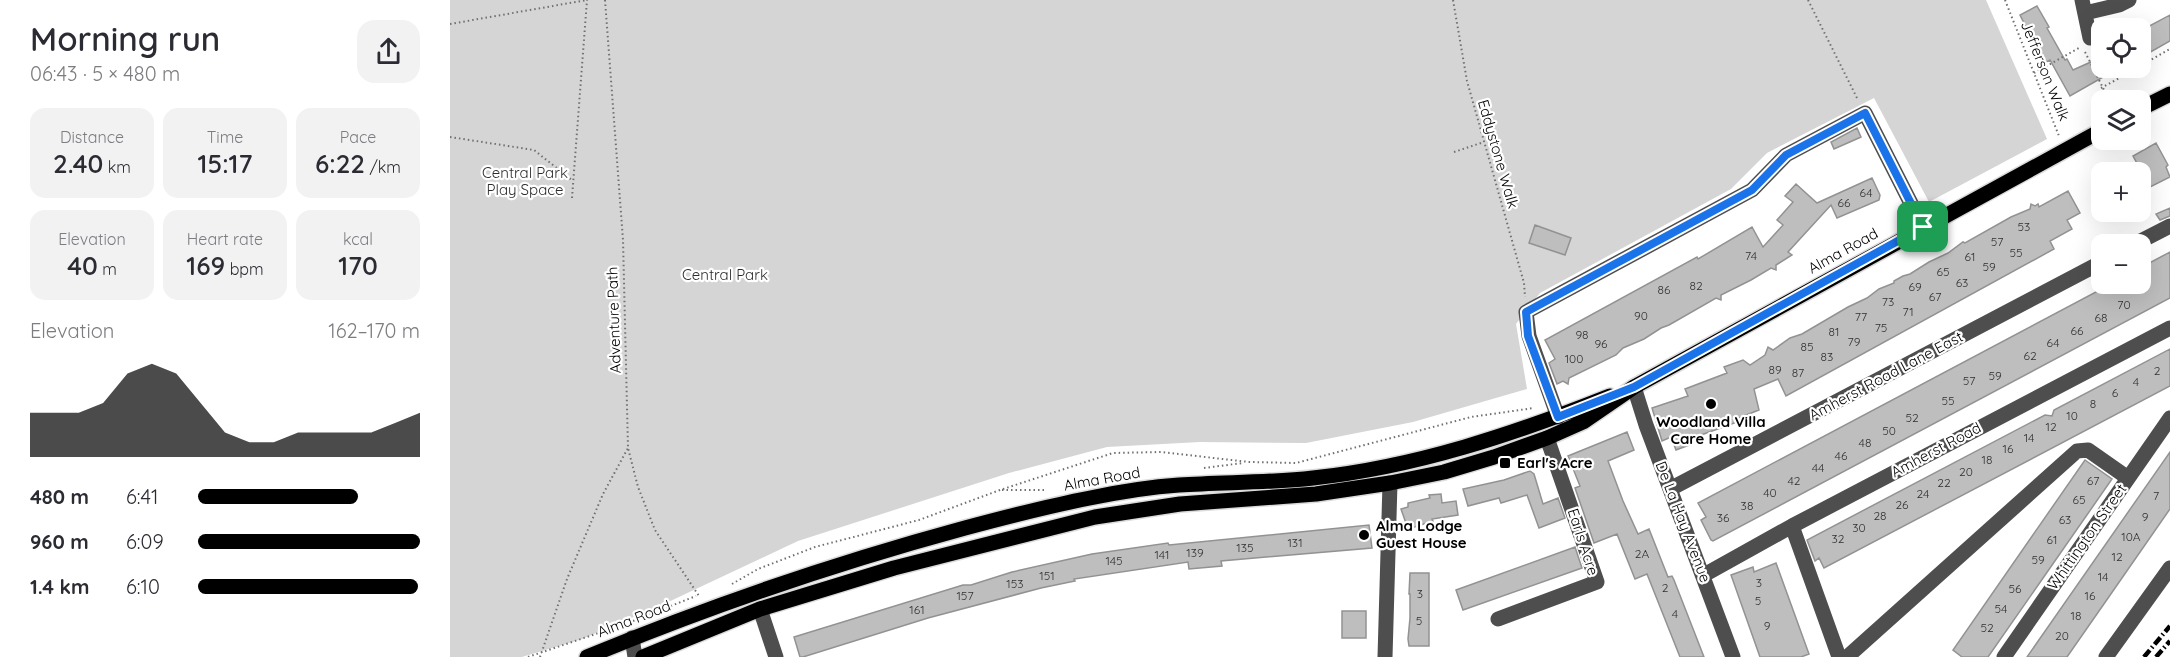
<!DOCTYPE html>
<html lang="en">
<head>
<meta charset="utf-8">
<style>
  body { margin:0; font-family:Quicksand,sans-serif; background:#f2f2f3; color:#2b2b33; height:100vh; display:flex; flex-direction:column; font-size:22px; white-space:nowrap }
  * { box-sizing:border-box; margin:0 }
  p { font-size:20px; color:#7c7c81 }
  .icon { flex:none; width:33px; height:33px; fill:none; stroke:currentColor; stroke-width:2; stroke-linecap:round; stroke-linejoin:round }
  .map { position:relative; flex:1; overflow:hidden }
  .panel { display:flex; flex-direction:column; background:#fff; width:450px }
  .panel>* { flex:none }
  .fabs { position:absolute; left:1641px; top:18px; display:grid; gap:12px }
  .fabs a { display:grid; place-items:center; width:60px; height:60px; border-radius:12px; background:#fff; box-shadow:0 6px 24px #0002; font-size:30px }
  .pin { position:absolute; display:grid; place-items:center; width:51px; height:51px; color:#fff; margin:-26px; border-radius:12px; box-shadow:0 3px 9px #0006 }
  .round { display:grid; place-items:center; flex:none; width:63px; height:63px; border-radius:18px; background:#f2f2f3 }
  .head { display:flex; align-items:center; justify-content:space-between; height:102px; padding:0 30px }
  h1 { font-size:33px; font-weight:600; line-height:45px }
  .stats { display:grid; grid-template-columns:repeat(3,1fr); gap:9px; height:102px; padding:6px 30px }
  .stats div { display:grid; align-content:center; border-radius:15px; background:#f2f2f3; text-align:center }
  .stats b { font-size:26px; font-weight:600 }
  .stats small { font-size:16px; font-weight:400 }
  .stats p { font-size:16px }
  .chart { height:168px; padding:12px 30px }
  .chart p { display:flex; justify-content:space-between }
  .chart svg { width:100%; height:108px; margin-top:6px; fill:#000; opacity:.7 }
  ul { padding:0 30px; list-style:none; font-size:20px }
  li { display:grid; grid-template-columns:96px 72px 1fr; align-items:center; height:45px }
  li i { height:15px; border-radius:8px; background:#000 }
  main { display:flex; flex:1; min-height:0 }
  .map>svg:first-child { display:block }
  .green { fill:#d5d5d5 }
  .building { fill:#bebebe; stroke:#929292; stroke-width:1.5 }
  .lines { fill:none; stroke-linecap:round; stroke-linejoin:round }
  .major-casing { stroke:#dbdbdb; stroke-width:18 }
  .path { stroke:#707070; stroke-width:2; stroke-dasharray:1.5 3; stroke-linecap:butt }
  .minor { stroke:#4e4e4e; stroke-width:15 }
  .major { stroke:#000; stroke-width:15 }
  .rail { stroke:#000; stroke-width:4.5; stroke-dasharray:9 3 1.5 3; stroke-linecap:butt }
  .route-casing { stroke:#fff; stroke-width:12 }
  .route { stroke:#1a73e8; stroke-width:8 }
  .poi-dot { fill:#000; stroke:#fff; stroke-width:2 }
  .labels { text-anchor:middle; stroke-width:4.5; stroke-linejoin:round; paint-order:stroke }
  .number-label { font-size:12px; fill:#303030 }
  .street-label { font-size:15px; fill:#000; stroke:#fff }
  .park-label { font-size:15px; fill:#2c2c2c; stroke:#fff }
  .poi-label { font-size:15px; font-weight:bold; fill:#000; stroke:#fff; text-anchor:start }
</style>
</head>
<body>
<main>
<section class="panel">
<div class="head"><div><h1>Morning run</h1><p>06:43 · 5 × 480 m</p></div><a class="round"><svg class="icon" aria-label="share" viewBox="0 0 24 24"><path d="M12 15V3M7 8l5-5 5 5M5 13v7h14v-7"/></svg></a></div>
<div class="stats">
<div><p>Distance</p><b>2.40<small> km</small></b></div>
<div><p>Time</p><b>15:17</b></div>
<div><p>Pace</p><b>6:22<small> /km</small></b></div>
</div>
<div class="stats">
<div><p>Elevation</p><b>40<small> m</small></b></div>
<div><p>Heart rate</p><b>169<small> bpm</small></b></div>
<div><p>kcal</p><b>170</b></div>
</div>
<div class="chart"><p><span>Elevation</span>162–170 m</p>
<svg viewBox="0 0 160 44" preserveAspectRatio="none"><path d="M0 44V26L10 26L20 26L30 22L40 10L50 6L60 10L70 22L80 34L90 38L100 38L110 34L120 34L130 34L140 34L150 30L160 26V44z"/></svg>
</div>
<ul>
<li><b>480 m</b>6:41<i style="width:72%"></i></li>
<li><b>960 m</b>6:09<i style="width:100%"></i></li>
<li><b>1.4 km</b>6:10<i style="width:99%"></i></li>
</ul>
</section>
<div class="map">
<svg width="1720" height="657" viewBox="0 0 1720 657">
  <rect width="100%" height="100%" fill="#fff"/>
  <!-- green -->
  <path class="green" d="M0 0H1536L1597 139 1479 202 1424 98 1317 153 1281 189 1090 293 1066 324 1077 389 963 422 856 443 750 442 657 447 559 473 348 541 214 604 132 639 72 657H0Z"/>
  <!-- building -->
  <path class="building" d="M1587 6 1599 27 1597 28 1615 60 1617 59 1623 70 1652 57V68H1669L1620 96 1600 60 1594 63 1570 15Z
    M1720 15V41L1690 58V31Z
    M1407 128 1411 137 1384 149 1381 142Z
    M1706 143 1718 165 1716 167 1720 177 1700 187 1683 156Z
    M1422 178 1430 195 1429 200 1387 218 1381 205 1338 252 1342 255 1326 265V270L1321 268 1301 280 1271 295V300L1266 298 1219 325 1211 328 1194 339 1173 348 1166 355 1119 378 1118 384 1113 381 1107 384 1099 363 1105 359 1095 340 1247 257 1248 259 1302 227 1313 247 1333 225 1327 220 1343 202 1335 196 1346 184 1367 203Z
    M1618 191 1630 213 1617 220 1622 229 1600 241 1604 249 1336 396 1328 379 1304 389 1309 410 1286 419 1287 422 1240 439 1242 444 1226 450 1221 437 1212 441 1202 408 1238 396 1235 389 1277 373 1274 367 1293 360 1300 365 1315 355 1318 347 1323 350 1340 338 1352 334 1398 307 1417 298 1429 289 1444 283V281L1453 276 1460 274 1479 262 1498 253 1513 242 1515 243 1561 217 1580 209 1581 204 1585 206 1588 204 1589 207Z
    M1720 208V216L1710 220 1706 214Z
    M1085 225 1121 238 1115 255 1079 243Z
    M1720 252V298L1263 541 1261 540 1251 520 1256 517 1248 503 1661 284H1690V268Z
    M1720 349V386L1374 568 1369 558 1365 561 1357 540 1595 415 1602 416 1604 410Z
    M1177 432 1184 450 1158 461 1173 501 1188 534 1199 529 1218 577 1222 576 1224 580 1254 657H1230L1197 574 1185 579 1167 534 1144 543 1125 488 1130 486 1118 456Z
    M1720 452V509L1656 601 1617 657H1577Z
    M1635 460 1662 479 1538 657H1512L1503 650Z
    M1080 471 1084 474 1093 504 1108 498 1115 518 1089 528 1077 495 1051 503 1049 498 1018 506 1013 489 1054 480Z
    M991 494 992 503 1006 501 1008 515 982 519 983 521 958 529 951 509 958 507V503L980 498 979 495Z
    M919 525 922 548 771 561 772 566 739 569 738 562 624 579 625 581 591 588 478 618 353 657H350L344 637 513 585H521L562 572 642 554 718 543 719 545Z
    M1125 547 1132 568 1013 610 1006 590Z
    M1326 563 1359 654 1351 657H1310L1281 575 1303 567 1304 572Z
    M960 573H979V646H959L958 639 960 618V594H959Z
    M892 611H916V638H892Z"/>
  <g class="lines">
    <defs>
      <path id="major" d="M1690 109 1720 94
        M137 657C260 606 386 563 515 528 556 517 598 506 640 498 669 492 700 487 729 485 774 482 819 483 863 478 966 467 1064 434 1160 396
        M193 657 310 609 444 568 645 517 730 504 866 494 940 483 994 472 1044 457 1097 438 1133 422 1184 387 1652 130"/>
    </defs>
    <!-- major casing -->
    <use href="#major" class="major-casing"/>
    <!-- path -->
    <path class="path" d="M155 0 173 240 178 448 188 487 205 530 249 596
      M1003 0 1017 81 1074 283 1075 297
      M1358 0 1408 100
      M1555 0 1609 136
      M0 24 137 0
      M1635 52 1659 100
      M1690 66 1720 49
      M1584 73 1629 48
      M1651 88 1688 68
      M0 137 84 150 123 181
      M1004 152 1034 142
      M122 198 137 0
      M754 468 793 463
      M552 490H597
      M282 584 308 569 365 547 469 520 550 490 663 453 711 452 799 462 846 463 1021 417 1084 408
      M183 621 246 596
      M78 657 175 624
      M90 657 117 579 153 494 178 448"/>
    <!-- minor -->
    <path class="minor" d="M1632 0 1640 38
      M1635 13 1669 5 1679 0
      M1685 244 1720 226
      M1184 387 1196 425 1283 657
      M1108 417 1079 336 1076 312 1302 190 1336 155 1415 113 1473 227
      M1220 489 1652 262
      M1342 526 1389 657
      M1254 575 1342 526 1720 328
      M310 609 326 657
      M1048 619 1147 582 1097 438
      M182 638 185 657
      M935 657 940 483
      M1397 657 1627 451 1638 450 1678 478
      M1554 657 1720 418
      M1656 657 1720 568"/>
    <!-- major -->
    <use href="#major" class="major"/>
    <!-- rail -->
    <path class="rail" d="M1694 657 1720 626
      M1706 657 1720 641"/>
  </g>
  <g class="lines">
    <defs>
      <path id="route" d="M1415 113 1473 227 1184 387 1108 417 1078 336 1076 312 1302 190 1336 155Z"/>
    </defs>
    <!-- route casing -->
    <use href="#route" class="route-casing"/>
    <!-- route -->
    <use href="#route" class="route"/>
  </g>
  <!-- markers -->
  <g class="poi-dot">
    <circle cx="1261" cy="404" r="6"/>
    <rect x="1049" y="457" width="12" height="12" rx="3"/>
    <circle cx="914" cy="535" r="6"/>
  </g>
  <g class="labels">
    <!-- number labels -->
    <g class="number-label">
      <text x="1416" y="197">64</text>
      <text x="1394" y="207">66</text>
      <text x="1574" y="231">53</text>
      <text x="1547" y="246">57</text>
      <text x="1566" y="257">55</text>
      <text x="1301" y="260">74</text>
      <text x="1520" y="261">61</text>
      <text x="1539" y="271">59</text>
      <text x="1493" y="276">65</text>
      <text x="1512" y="287">63</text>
      <text x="1246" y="290">82</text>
      <text x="1465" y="291">69</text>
      <text x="1214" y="294">86</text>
      <text x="1485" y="301">67</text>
      <text x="1438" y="306">73</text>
      <text x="1674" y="309">70</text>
      <text x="1458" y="316">71</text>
      <text x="1191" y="320">90</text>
      <text x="1411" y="321">77</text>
      <text x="1651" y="322">68</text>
      <text x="1431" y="332">75</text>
      <text x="1627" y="335">66</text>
      <text x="1384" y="336">81</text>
      <text x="1132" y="339">98</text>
      <text x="1404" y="346">79</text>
      <text x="1603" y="347">64</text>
      <text x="1151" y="348">96</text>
      <text x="1357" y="351">85</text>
      <text x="1580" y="360">62</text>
      <text x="1377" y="361">83</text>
      <text x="1124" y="363">100</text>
      <text x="1325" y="374">89</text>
      <text x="1707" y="375">2</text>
      <text x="1348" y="377">87</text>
      <text x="1545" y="380">59</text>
      <text x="1519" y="385">57</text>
      <text x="1686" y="386">4</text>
      <text x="1665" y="397">6</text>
      <text x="1498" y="405">55</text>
      <text x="1643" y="408">8</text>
      <text x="1622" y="420">10</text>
      <text x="1462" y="422">52</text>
      <text x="1601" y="431">12</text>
      <text x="1439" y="435">50</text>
      <text x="1579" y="442">14</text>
      <text x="1415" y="447">48</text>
      <text x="1558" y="453">16</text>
      <text x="1391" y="460">46</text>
      <text x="1537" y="464">18</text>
      <text x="1368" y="472">44</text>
      <text x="1516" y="476">20</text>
      <text x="1344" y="485">42</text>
      <text x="1643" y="485">67</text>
      <text x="1494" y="487">22</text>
      <text x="1320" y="497">40</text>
      <text x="1473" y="498">24</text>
      <text x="1706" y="500">7</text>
      <text x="1629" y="504">65</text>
      <text x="1452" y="509">26</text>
      <text x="1297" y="510">38</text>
      <text x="1430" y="520">28</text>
      <text x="1695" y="521">9</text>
      <text x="1273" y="522">36</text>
      <text x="1615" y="524">63</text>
      <text x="1409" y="532">30</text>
      <text x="1681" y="541">10A</text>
      <text x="1388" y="543">32</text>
      <text x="1602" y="544">61</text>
      <text x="845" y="547">131</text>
      <text x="795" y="552">135</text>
      <text x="745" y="557">139</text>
      <text x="1192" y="558">2A</text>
      <text x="712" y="559">141</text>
      <text x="1667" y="561">12</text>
      <text x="1588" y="564">59</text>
      <text x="664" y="565">145</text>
      <text x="597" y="580">151</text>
      <text x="1653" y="581">14</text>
      <text x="1309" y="587">3</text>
      <text x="565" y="588">153</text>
      <text x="1215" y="592">2</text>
      <text x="1565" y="593">56</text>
      <text x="970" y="598">3</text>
      <text x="515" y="600">157</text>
      <text x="1640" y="600">16</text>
      <text x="1308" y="605">5</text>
      <text x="1551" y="613">54</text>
      <text x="467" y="614">161</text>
      <text x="1225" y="618">4</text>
      <text x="1626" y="620">18</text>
      <text x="969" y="625">5</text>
      <text x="1317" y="630">9</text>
      <text x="1537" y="632">52</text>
      <text x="1612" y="640">20</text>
    </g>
    <!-- street labels -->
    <g class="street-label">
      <text transform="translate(1595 71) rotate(68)" y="5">Jefferson Walk</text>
      <text transform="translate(1048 154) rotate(74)" y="5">Eddystone Walk</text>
      <text transform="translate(1393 251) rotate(-29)" y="5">Alma Road</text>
      <text transform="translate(164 320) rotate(-92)" y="5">Adventure Path</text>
      <text transform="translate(1436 376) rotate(-28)" y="5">Amherst Road Lane East</text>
      <text transform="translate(1486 450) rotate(-28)" y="5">Amherst Road</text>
      <text transform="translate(652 479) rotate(-10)" y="5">Alma Road</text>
      <text transform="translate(1233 522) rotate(69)" y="5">De La Hay Avenue</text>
      <text transform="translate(1637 537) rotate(-55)" y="5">Whittington Street</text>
      <text transform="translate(1133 542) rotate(72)" y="5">Earls Acre</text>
      <text transform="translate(184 619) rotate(-21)" y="5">Alma Road</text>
    </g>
    <!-- park labels -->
    <g class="park-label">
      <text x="75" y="178">Central Park<tspan x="75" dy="17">Play Space</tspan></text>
      <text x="275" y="280">Central Park</text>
    </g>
    <!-- poi labels -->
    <g class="poi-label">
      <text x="1261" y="427" text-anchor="middle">Woodland Villa<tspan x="1261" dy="17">Care Home</tspan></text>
      <text x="1067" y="468">Earl's Acre</text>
      <text x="926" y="531">Alma Lodge<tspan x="926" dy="17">Guest House</tspan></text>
    </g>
  </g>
</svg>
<div class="fabs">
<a><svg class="icon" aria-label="locate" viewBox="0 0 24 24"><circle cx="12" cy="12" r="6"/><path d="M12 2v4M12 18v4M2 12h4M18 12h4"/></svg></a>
<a><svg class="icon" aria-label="layers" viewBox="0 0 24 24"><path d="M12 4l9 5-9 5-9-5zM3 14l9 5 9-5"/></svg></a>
<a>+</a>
<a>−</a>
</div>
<div class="pin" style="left:1473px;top:227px;background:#1e9e55"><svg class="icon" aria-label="arrive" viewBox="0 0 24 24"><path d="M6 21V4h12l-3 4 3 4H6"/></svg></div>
</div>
</main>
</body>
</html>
